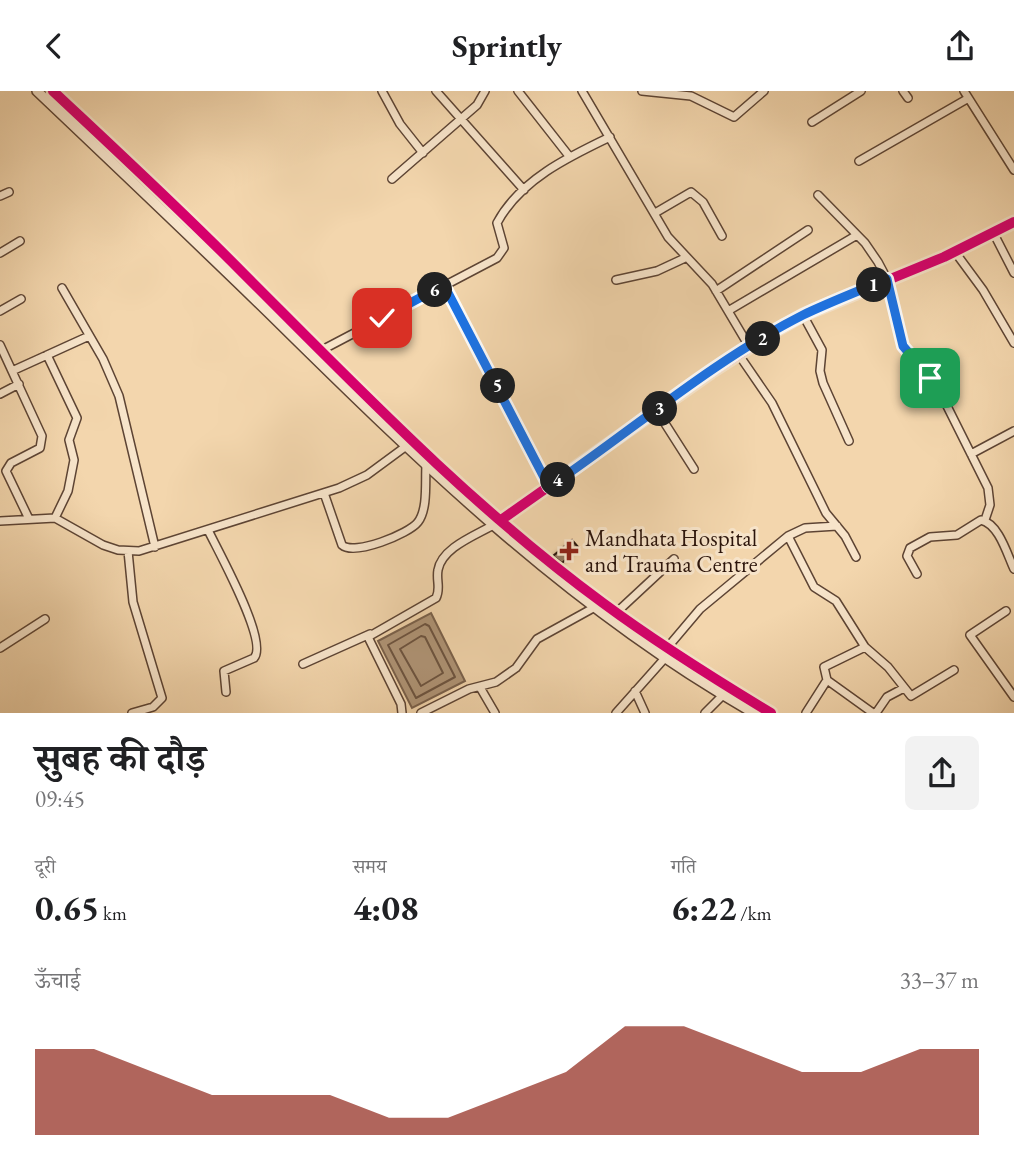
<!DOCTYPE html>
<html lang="hi">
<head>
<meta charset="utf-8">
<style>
  body { margin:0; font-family:"EB Garamond","Noto Serif Devanagari",serif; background:#f2f2f2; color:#202124; height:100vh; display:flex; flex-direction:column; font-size:26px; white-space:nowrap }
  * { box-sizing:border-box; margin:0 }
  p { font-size:23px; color:#757577 }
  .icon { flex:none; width:38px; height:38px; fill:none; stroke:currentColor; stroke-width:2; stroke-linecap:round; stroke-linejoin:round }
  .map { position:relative; height:622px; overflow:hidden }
  .sheet { display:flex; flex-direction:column; background:#fff; flex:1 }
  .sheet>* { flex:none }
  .pin { position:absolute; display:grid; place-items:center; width:60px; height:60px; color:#fff; margin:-30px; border-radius:14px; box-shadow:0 4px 10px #0006 }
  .km { position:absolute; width:35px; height:35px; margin:-18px; border-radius:50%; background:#222; color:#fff; font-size:19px; line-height:35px; text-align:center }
  .round { display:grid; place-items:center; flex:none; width:74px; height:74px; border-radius:10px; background:#f2f2f2 }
  .overview { display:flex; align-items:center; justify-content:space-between; height:119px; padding:0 35px }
  h1 { font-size:38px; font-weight:700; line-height:52px }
  .figures { display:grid; grid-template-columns:repeat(3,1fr); gap:10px; height:119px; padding:7px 35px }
  .figures div { display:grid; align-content:center }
  .figures b { font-size:35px; font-weight:700 }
  .figures small { font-size:19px; font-weight:400 }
  .figures p { font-size:19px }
  .chart { height:196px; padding:14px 35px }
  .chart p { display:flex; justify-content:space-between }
  .chart svg { width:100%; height:126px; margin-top:7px; fill:#8f2418; opacity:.7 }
  header { display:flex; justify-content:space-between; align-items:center; height:91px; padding:0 35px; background:#fff; font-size:32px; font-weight:700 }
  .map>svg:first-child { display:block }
  .water { fill:#af9476; stroke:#7a614b; stroke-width:2 }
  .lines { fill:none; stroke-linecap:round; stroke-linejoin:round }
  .shore { stroke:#6d5440; stroke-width:2 }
  .building { fill:#93795f; stroke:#2b140b; stroke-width:2; filter:url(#shadow) }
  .minor-casing { stroke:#5d4434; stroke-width:10 }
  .tertiary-casing { stroke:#5d4434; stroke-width:12 }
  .minor { stroke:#f7e4ca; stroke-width:7 }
  .tertiary { stroke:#f7e4ca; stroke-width:9 }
  .cycleway-casing { stroke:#f7e4ca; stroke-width:15 }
  .cycleway { stroke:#d6006c; stroke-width:10 }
  .route-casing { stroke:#fff; stroke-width:14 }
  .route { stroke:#1a73e8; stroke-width:9 }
  .poi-dot { fill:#8f2418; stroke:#f7e4ca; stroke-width:2.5 }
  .labels { text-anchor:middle; stroke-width:6; stroke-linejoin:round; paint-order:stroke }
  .poi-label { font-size:23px; fill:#2b140b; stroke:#f7e4ca; text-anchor:start }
</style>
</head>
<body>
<header><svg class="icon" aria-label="back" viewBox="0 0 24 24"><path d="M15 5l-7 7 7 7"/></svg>Sprintly<svg class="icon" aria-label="share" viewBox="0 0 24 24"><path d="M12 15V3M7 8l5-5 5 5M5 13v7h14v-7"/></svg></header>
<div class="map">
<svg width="1014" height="622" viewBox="0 0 1014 622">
  <defs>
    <filter id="shadow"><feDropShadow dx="-4" dy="4" stdDeviation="2" flood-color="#0004"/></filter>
  </defs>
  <rect width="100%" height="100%" fill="#f3d6ad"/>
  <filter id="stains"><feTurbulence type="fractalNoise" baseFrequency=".00286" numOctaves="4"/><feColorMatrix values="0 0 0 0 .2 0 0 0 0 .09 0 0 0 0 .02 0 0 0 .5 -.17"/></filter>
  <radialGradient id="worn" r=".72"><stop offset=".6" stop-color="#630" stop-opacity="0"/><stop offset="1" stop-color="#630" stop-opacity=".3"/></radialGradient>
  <!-- water -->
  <path class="water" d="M431 522 465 590 412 617 378 550Z"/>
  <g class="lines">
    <!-- shore -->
    <path class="shore" d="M425 533 429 535 455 586 416 607 388 554Z
      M421 545 425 546 443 582 421 595 400 558Z"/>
  </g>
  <!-- building -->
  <path class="building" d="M572 449 579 457 562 472 553 465Z"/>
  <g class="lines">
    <defs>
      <path id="minor" d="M382 0 400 33 423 62
        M436 0 524 99
        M518 0 569 65
        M582 0 668 146 712 193 750 257
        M642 0 691 5 734 26 764 0
        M903 0 908 7
        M964 0 1014 79
        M812 31 861 0
        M859 70 967 8
        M392 88 477 14 485 0
        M818 104 865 152 878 171 887 188 903 255 944 309 988 397 990 414 985 429
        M0 105 9 101
        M655 122 691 101 703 111 722 145
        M993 141 1014 182
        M955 161 983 199 1014 252
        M0 162 20 150
        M616 189 657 180 685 167
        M444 194 549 395
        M62 197 103 268 119 305 155 456
        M716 200 808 139
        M0 220 21 208
        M728 220 857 144
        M803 224 822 259 820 280 823 292 849 350
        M0 254 42 345 40 357 11 372 6 380 29 428
        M320 260 497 167 504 157 497 132C520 89 568 66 610 46
        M47 264 77 327 69 349 74 369 68 400 55 427
        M739 264 772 312 826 422 845 445 856 466
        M12 280 89 245
        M0 303 19 293
        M657 320 694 378
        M971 363 1014 340
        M324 402 342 454C354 465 409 443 418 431 428 418 425 391 426 375
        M501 429 711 281 773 241 803 224 944 166 1014 131
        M0 430 55 427 103 454 118 459 139 460 339 397 367 384 405 356
        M208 439C218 460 269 551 254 567L224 580 226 601
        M788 445 814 496 836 510 865 556 888 576 911 605 954 579
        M128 460 133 511 162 607 153 616 132 622
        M917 483 907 465 910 457 930 446 957 444 981 429C999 433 1007 463 1014 478
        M1006 520 970 544 1014 606
        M617 521 674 468
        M0 557 45 528
        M667 557 700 518 788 445 805 437 837 435
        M303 573 370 543
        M827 589 873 622
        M481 598 495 622
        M635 600 645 622
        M402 622 401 613 368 546 436 507C441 498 436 489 438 479 442 456 477 444 495 433
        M421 622 469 598 496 591 516 577 537 548 595 516
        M616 622 665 567
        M705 622 723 604
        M806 622 827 589 824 576 865 556
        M876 622 887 606 904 597"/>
      <path id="tertiary" d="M37 0C115 74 193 148 270 223 418 369 571 519 754 622
        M53 0C117 60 182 120 244 183 358 297 472 416 603 512 657 552 713 587 771 622"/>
    </defs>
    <!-- minor casing -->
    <use href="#minor" class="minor-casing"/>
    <!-- tertiary casing -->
    <use href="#tertiary" class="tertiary-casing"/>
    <!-- minor -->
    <use href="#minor" class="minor"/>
    <!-- tertiary -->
    <use href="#tertiary" class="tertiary"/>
    <defs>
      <path id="cycleway" d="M53 0C117 60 182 120 244 183 358 297 472 416 603 512 657 552 713 587 771 622
        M501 429 711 281 773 241 803 224 944 166 1014 131"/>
    </defs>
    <!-- cycleway casing -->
    <use href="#cycleway" class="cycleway-casing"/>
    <!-- cycleway -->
    <use href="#cycleway" class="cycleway"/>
  </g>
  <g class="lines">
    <defs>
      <path id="route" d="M382 227 444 194 549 396C633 339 712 270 803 224 830 211 859 200 887 188L903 255 930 287"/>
    </defs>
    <!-- route casing -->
    <use href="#route" class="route-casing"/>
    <!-- route -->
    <use href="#route" class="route"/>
  </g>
  <!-- markers -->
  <path class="poi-dot" d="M565.5 449.5h7v7h7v7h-7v7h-7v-7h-7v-7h7z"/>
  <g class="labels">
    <!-- poi labels -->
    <g class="poi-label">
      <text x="585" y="455">Mandhata Hospital<tspan x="585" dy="26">and Trauma Centre</tspan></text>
    </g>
  </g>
  <rect width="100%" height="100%" filter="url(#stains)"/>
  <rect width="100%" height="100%" fill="url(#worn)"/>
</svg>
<div class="pin" style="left:930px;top:287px;background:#1e9e55"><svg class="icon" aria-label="arrive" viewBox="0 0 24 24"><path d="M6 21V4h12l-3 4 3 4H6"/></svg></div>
<div class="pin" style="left:382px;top:227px;background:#d93025"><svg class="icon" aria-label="check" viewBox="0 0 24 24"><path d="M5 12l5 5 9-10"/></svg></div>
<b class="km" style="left:874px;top:194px">1</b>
<b class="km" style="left:763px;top:248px">2</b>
<b class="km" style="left:660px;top:318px">3</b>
<b class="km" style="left:558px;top:389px">4</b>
<b class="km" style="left:498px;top:295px">5</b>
<b class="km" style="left:435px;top:199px">6</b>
</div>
<section class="sheet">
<div class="overview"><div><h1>सुबह की दौड़</h1><p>09:45</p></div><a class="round"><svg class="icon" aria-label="share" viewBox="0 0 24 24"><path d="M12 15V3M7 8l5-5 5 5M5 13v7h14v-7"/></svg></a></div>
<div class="figures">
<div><p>दूरी</p><b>0.65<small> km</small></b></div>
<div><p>समय</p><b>4:08</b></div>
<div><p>गति</p><b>6:22<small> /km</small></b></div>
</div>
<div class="chart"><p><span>ऊँचाई</span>33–37 m</p>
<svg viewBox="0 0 160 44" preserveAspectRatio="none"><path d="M0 44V14L10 14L20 22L30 30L40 30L50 30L60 38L70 38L80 30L90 22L100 6L110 6L120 14L130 22L140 22L150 14L160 14V44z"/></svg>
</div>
</section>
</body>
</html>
